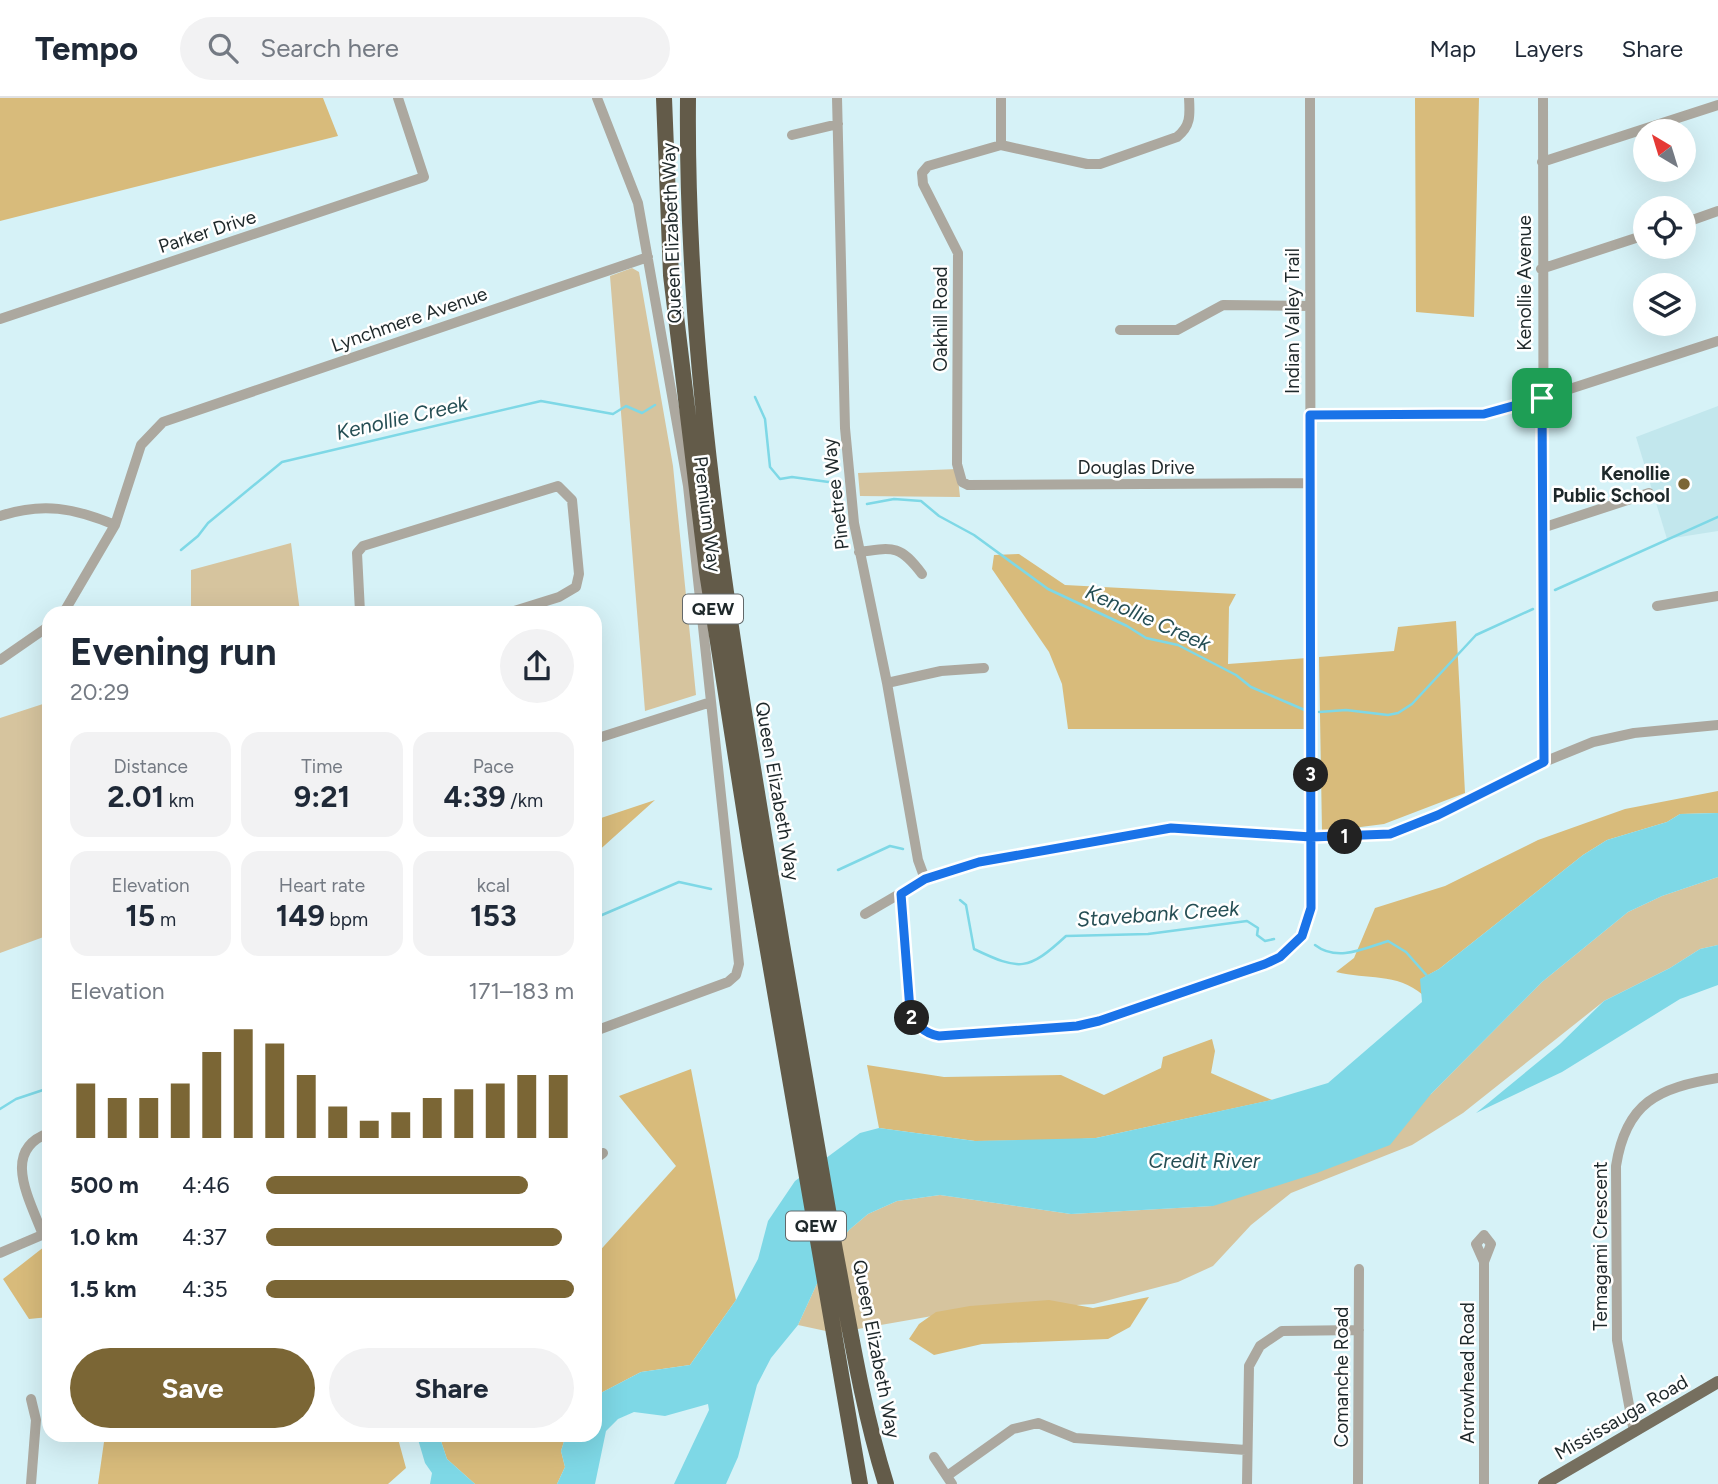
<!DOCTYPE html>
<html lang="en">
<head>
<meta charset="utf-8">
<style>
  body { margin:0; font-family:Figtree,sans-serif; background:#f2f2f3; color:#1f2937; height:100vh; display:flex; flex-direction:column; font-size:26px; white-space:nowrap }
  * { box-sizing:border-box; margin:0 }
  p { font-size:23px; color:#747a83 }
  .icon { flex:none; width:38px; height:38px; fill:none; stroke:currentColor; stroke-width:2; stroke-linecap:round; stroke-linejoin:round }
  .map { position:relative; flex:1; overflow:hidden }
  .sheet { position:absolute; left:42px; top:508px; width:560px; height:836px; display:flex; flex-direction:column; background:#fff; border-radius:21px; box-shadow:0 7px 28px #0002 }
  .sheet>* { flex:none }
  .needle { width:46px; rotate:322deg }
  .buttons { position:absolute; left:1633px; top:21px; display:grid; gap:14px }
  .buttons a { display:grid; place-items:center; width:63px; height:63px; border-radius:50%; background:#fff; box-shadow:0 7px 28px #0002; font-size:35px }
  .pin { position:absolute; display:grid; place-items:center; width:60px; height:60px; color:#fff; margin:-30px; border-radius:14px; box-shadow:0 4px 10px #0006 }
  .km { position:absolute; width:35px; height:35px; margin:-18px; border-radius:50%; background:#222; color:#fff; font-size:19px; line-height:35px; text-align:center }
  .round { display:grid; place-items:center; flex:none; width:74px; height:74px; border-radius:37px; background:#f2f2f3 }
  .head { display:flex; align-items:center; justify-content:space-between; height:119px; padding:0 28px }
  h1 { font-size:38px; font-weight:700; line-height:52px }
  .figures { display:grid; grid-template-columns:repeat(3,1fr); gap:10px; height:119px; padding:7px 28px }
  .figures div { display:grid; align-content:center; border-radius:18px; background:#f2f2f3; text-align:center }
  .figures b { font-size:30px; font-weight:700 }
  .figures small { font-size:19px; font-weight:400 }
  .figures p { font-size:19px }
  .chart { height:196px; padding:14px 28px }
  .chart p { display:flex; justify-content:space-between }
  .chart svg { width:100%; height:126px; margin-top:7px; stroke:#7b6635; stroke-width:6 }
  .button { display:flex; gap:14px; margin-top:auto; padding:14px 28px }
  .button a { flex:1; height:80px; border-radius:42px; background:#7b6635; color:#fff; font-size:28px; font-weight:700; line-height:80px; text-align:center }
  .button a+a { background:#f2f2f3; color:#1f2937 }
  ul { padding:0 28px; list-style:none; font-size:23px }
  li { display:grid; grid-template-columns:112px 84px 1fr; align-items:center; height:52px }
  li i { height:18px; border-radius:9px; background:#7b6635 }
  header { display:flex; align-items:center; gap:42px; box-sizing:border-box; height:98px; padding:0 35px; background:#fff; border-bottom:2px solid #e0e1e3 }
  header strong { font-size:33px }
  nav { display:flex; gap:38px; margin-inline-start:auto; font-size:24px }
  .search { width:490px; height:63px; background:#f2f2f3; display:flex; align-items:center; gap:18px; box-sizing:border-box; padding:0 24px; border-radius:38px; color:#747a83; font-size:26px }
  .map>svg:first-child { display:block }
  .built { fill:#c2e7ed }
  .green { fill:#d6c49e }
  .forest { fill:#d8bb7b }
  .water { fill:#7ed8e6 }
  .lines { fill:none; stroke-linecap:round; stroke-linejoin:round }
  .stream { stroke:#7ed8e6; stroke-width:2.5 }
  .minor { stroke:#aca89f; stroke-width:10 }
  .major { stroke:#766f5f; stroke-width:12 }
  .highway { stroke:#635b49; stroke-width:16 }
  .route-casing { stroke:#fff; stroke-width:14 }
  .route { stroke:#1a73e8; stroke-width:9 }
  .poi-dot { fill:#7b6635; stroke:#fff; stroke-width:2.5 }
  .labels { text-anchor:middle; stroke-width:5; stroke-linejoin:round; paint-order:stroke }
  .shield { fill:#fff; stroke:#62686a; stroke-width:2 }
  .shield-label { font-size:18px; font-weight:bold; fill:#1e282a }
  .street-label { font-size:19px; fill:#1e282a; stroke:#fff }
  .poi-label { font-size:19px; font-weight:bold; fill:#1e282a; stroke:#fff; text-anchor:end }
  .water-label { font-size:21px; font-style:italic; fill:#254e54; stroke:#fff }
</style>
</head>
<body>
<header>
<strong>Tempo</strong>
<div class="search"><svg class="icon" aria-label="search" viewBox="0 0 24 24"><circle cx="10" cy="10" r="6"/><path d="M15 15l6 6"/></svg>Search here</div>
<nav><a>Map</a><a>Layers</a><a>Share</a></nav>
</header>
<div class="map">
<svg width="1718" height="1386" viewBox="0 0 1718 1386">
  <rect width="100%" height="100%" fill="#d6f2f7"/>
  <!-- built -->
  <path class="built" d="M1718 308V433L1667 441 1636 339Z"/>
  <!-- green -->
  <path class="green" d="M632 170 639 174 673 368 696 597 645 613 610 178Z
    M957 371 960 399 860 398 858 375Z
    M291 445 300 514H191V472Z
    M49 604V837L0 855V620Z
    M1718 779V847L1700 851 1670 870 1604 903 1463 1015 1412 1047 1291 1095 1251 1127 1213 1168 1178 1184 1094 1206 955 1214 835 1235 798 1227 831 1155 849 1132 868 1116 897 1103 940 1097 1071 1116 1212 1108 1431 996 1542 884 1628 814 1662 798Z"/>
  <!-- forest -->
  <path class="forest" d="M0 0H323L338 38 0 123Z
    M1415 0H1479L1474 219 1416 214Z
    M1019 456 1065 487 1236 496 1229 509 1228 566 1307 560 1308 631H1068L1062 586 1049 554 992 471 994 457Z
    M1456 523 1465 695 1384 726 1322 734 1319 559 1394 553 1398 529Z
    M1718 693V715L1680 716 1667 724 1607 742 1583 757 1439 871 1421 881 1423 897C1396 874 1367 882 1336 874L1354 860 1375 810 1445 788 1538 742 1625 711Z
    M655 702 595 756V722Z
    M1212 941 1215 953 1211 975 1272 1002 1096 1040 1066 1042 975 1043 879 1030 867 967 944 979 1061 977 1104 997 1161 970 1163 959Z
    M691 971 736 1202 690 1267 641 1274 595 1298V1158L676 1068 619 998Z
    M49 1145V1219L29 1221 3 1181Z
    M1149 1199 1130 1229 1108 1241 982 1246 934 1257 909 1241 919 1226 936 1214 970 1208 1049 1202 1093 1210Z
    M105 1337H397L406 1370 388 1386H98Z
    M439 1337H566L561 1353 565 1369 557 1386H475L447 1361Z"/>
  <!-- water -->
  <path class="water" d="M1718 715V779L1662 798 1628 814 1542 884 1431 996 1390 1047 1317 1075 1213 1108 1071 1116 940 1097 897 1103 868 1116 849 1132 831 1155 798 1227 771 1260 757 1287 738 1359 726 1386H674L709 1312 708 1306 665 1318 634 1314 618 1321 606 1333 595 1386H557L565 1369 561 1353 566 1337H595V1298L641 1274 690 1267 736 1202 758 1161 768 1123 795 1083 860 1035 879 1030 975 1043 1096 1040 1271 1002 1328 985 1422 904 1420 881 1439 871 1583 757 1607 742 1667 724 1680 716Z
    M1718 847V887L1680 901 1562 974 1476 1015 1560 946 1604 903 1670 870 1700 851Z
    M439 1337 447 1361 475 1386H430L432 1375 425 1365 417 1338Z"/>
  <g class="lines">
    <!-- stream -->
    <path class="stream" d="M755 299 765 321 770 369 780 381 792 379 836 385
      M867 406 894 401 921 403 939 418 974 437 1048 491 1127 528 1146 540 1178 547 1236 577 1251 589 1307 613
      M181 452 198 438 208 425 282 364 541 303 613 316 626 308 642 315 655 307
      M1555 492 1718 419
      M1319 614 1346 612 1388 617 1398 615 1412 606 1476 537 1533 511
      M838 772 890 748 903 751
      M960 802 966 807 974 851C1020 873 1028 873 1066 838L1148 836 1247 823 1258 830 1257 837 1265 843 1274 841
      M595 820 679 784 711 791
      M1315 847C1337 864 1363 851 1388 843L1406 854 1429 880
      M0 1011 16 1001 49 990"/>
    <!-- minor -->
    <path class="minor" d="M837 0 845 330 854 425 887 585 918 762 925 781
      M1001 0V47L1087 66H1100L1177 39C1191 28 1190 17 1189 0
      M1543 0 1544 664
      M792 37 838 26
      M1001 47 928 68 922 75 923 86 958 155 957 366 962 384 968 387 1310 385
      M1542 64 1718 7
      M1684 125 1718 113
      M1541 171 1645 137
      M0 221 424 79 398 0
      M1120 232H1177L1223 207 1310 208
      M1310 317 1484 316 1505 312 1718 243
      M0 418C43 404 74 410 115 427
      M1542 430 1649 395
      M859 454C894 449 900 447 922 476
      M1657 508 1718 498
      M64 514 115 427 141 347 163 324 648 159
      M136 514 138 513
      M360 514 357 455 363 448 558 388 572 402 579 476 576 489 559 499 511 514
      M0 562 49 528
      M887 585 941 573 984 570
      M595 641 711 604
      M901 797 912 919 931 937 939 938 1077 928 1099 923 1265 866C1292 853 1304 839 1311 810L1310 0
      M865 816 925 781 979 764 1171 730 1311 739 1390 736 1438 717 1544 664 1593 644 1634 635 1718 627
      M595 933 728 884 736 877 739 866 688 388 638 105 597 0
      M595 1061 603 1055
      M43 1137C30 1102 0 1052 49 1035
      M0 1155 49 1134
      M1484 1164 1476 1146 1484 1137 1491 1146 1484 1164V1386
      M1634 1334 1617 1242 1616 1068C1626 1004 1658 990 1718 980
      M934 1359 952 1386
      M947 1378 1013 1331 1038 1325 1075 1340 1246 1352
      M31 1386 36 1322 31 1301
      M1247 1386 1249 1268 1260 1248 1282 1233 1359 1232
      M1358 1386 1359 1171"/>
    <!-- major -->
    <path class="major" d="M1544 1386 1718 1284"/>
    <!-- highway -->
    <path class="highway" d="M664 0 671 177 707 474 750 749 860 1386
      M688 0C685 286 736 566 782 846 799 948 817 1050 835 1152 850 1231 862 1309 886 1386"/>
  </g>
  <g class="lines">
    <defs>
      <path id="route" d="M1542 300 1544 664 1438 717 1390 736 1311 739 1171 730 979 764 925 781 901 796 910 912C913 925 925 936 939 938L1077 928 1099 923 1265 866 1280 859 1302 838 1311 810 1310 317 1484 316 1542 300"/>
    </defs>
    <!-- route casing -->
    <use href="#route" class="route-casing"/>
    <!-- route -->
    <use href="#route" class="route"/>
  </g>
  <!-- markers -->
  <circle class="poi-dot" cx="1684" cy="386" r="7"/>
  <g class="labels">
    <!-- shield labels -->
    <g class="shield">
      <rect x="683" y="496.5" width="60" height="29" rx="5"/>
      <rect x="786" y="1113.5" width="60" height="29" rx="5"/>
    </g>
    <g class="shield-label">
      <text x="713" y="517">QEW</text>
      <text x="816" y="1134">QEW</text>
    </g>
    <!-- street labels -->
    <g class="street-label">
      <text transform="translate(207 133) rotate(-18)" y="7">Parker Drive</text>
      <text transform="translate(671 135) rotate(-92)" y="7">Queen Elizabeth Way</text>
      <text transform="translate(1524 185) rotate(-90)" y="7">Kenollie Avenue</text>
      <text transform="translate(409 221) rotate(-19)" y="7">Lynchmere Avenue</text>
      <text transform="translate(940 221) rotate(-90)" y="7">Oakhill Road</text>
      <text transform="translate(1292 223) rotate(-90)" y="7">Indian Valley Trail</text>
      <text x="1136" y="376">Douglas Drive</text>
      <text transform="translate(835 396) rotate(-97)" y="7">Pinetree Way</text>
      <text transform="translate(708 416) rotate(83)" y="7">Premium Way</text>
      <text transform="translate(778 693) rotate(80)" y="7">Queen Elizabeth Way</text>
      <text transform="translate(1600 1148) rotate(-90)" y="7">Temagami Crescent</text>
      <text transform="translate(877 1251) rotate(79)" y="7">Queen Elizabeth Way</text>
      <text transform="translate(1467 1275) rotate(-90)" y="7">Arrowhead Road</text>
      <text transform="translate(1341 1279) rotate(-90)" y="7">Comanche Road</text>
      <text transform="translate(1621 1319) rotate(-30)" y="7">Mississauga Road</text>
    </g>
    <!-- poi labels -->
    <g class="poi-label">
      <text x="1670" y="382">Kenollie<tspan x="1670" dy="22">Public School</tspan></text>
    </g>
    <!-- water labels -->
    <g class="water-label">
      <text transform="translate(402 320) rotate(-13)" y="7">Kenollie Creek</text>
      <text transform="translate(1148 520) rotate(24)" y="7">Kenollie Creek</text>
      <text transform="translate(1158 816) rotate(-4)" y="7">Stavebank Creek</text>
      <text x="1204" y="1070">Credit River</text>
    </g>
  </g>
</svg>
<div class="buttons">
<a><svg class="needle" viewBox="-14 -14 28 28"><path d="M0-13l5 13h-10z" fill="#e53935"/><path d="M0 13l5-13h-10z" fill="#747a83"/></svg></a>
<a><svg class="icon" aria-label="locate" viewBox="0 0 24 24"><circle cx="12" cy="12" r="6"/><path d="M12 2v4M12 18v4M2 12h4M18 12h4"/></svg></a>
<a><svg class="icon" aria-label="layers" viewBox="0 0 24 24"><path d="M12 4l9 5-9 5-9-5zM3 14l9 5 9-5"/></svg></a>
</div>
<div class="pin" style="left:1542px;top:300px;background:#1e9e55"><svg class="icon" aria-label="arrive" viewBox="0 0 24 24"><path d="M6 21V4h12l-3 4 3 4H6"/></svg></div>
<b class="km" style="left:1345px;top:739px">1</b>
<b class="km" style="left:912px;top:920px">2</b>
<b class="km" style="left:1311px;top:677px">3</b>
<section class="sheet">
<div class="head"><div><h1>Evening run</h1><p>20:29</p></div><a class="round"><svg class="icon" aria-label="share" viewBox="0 0 24 24"><path d="M12 15V3M7 8l5-5 5 5M5 13v7h14v-7"/></svg></a></div>
<div class="figures">
<div><p>Distance</p><b>2.01<small> km</small></b></div>
<div><p>Time</p><b>9:21</b></div>
<div><p>Pace</p><b>4:39<small> /km</small></b></div>
</div>
<div class="figures">
<div><p>Elevation</p><b>15<small> m</small></b></div>
<div><p>Heart rate</p><b>149<small> bpm</small></b></div>
<div><p>kcal</p><b>153</b></div>
</div>
<div class="chart"><p><span>Elevation</span>171–183 m</p>
<svg viewBox="0 0 160 44" preserveAspectRatio="none"><path d="M5 44V25M15 44V30M25 44V30M35 44V25M45 44V14M55 44V6M65 44V11M75 44V22M85 44V33M95 44V38M105 44V35M115 44V30M125 44V27M135 44V25M145 44V22M155 44V22"/></svg>
</div>
<ul>
<li><b>500 m</b>4:46<i style="width:85%"></i></li>
<li><b>1.0 km</b>4:37<i style="width:96%"></i></li>
<li><b>1.5 km</b>4:35<i style="width:100%"></i></li>
</ul>
<div class="button"><a>Save</a><a>Share</a></div>
</section>
</div>
</body>
</html>
